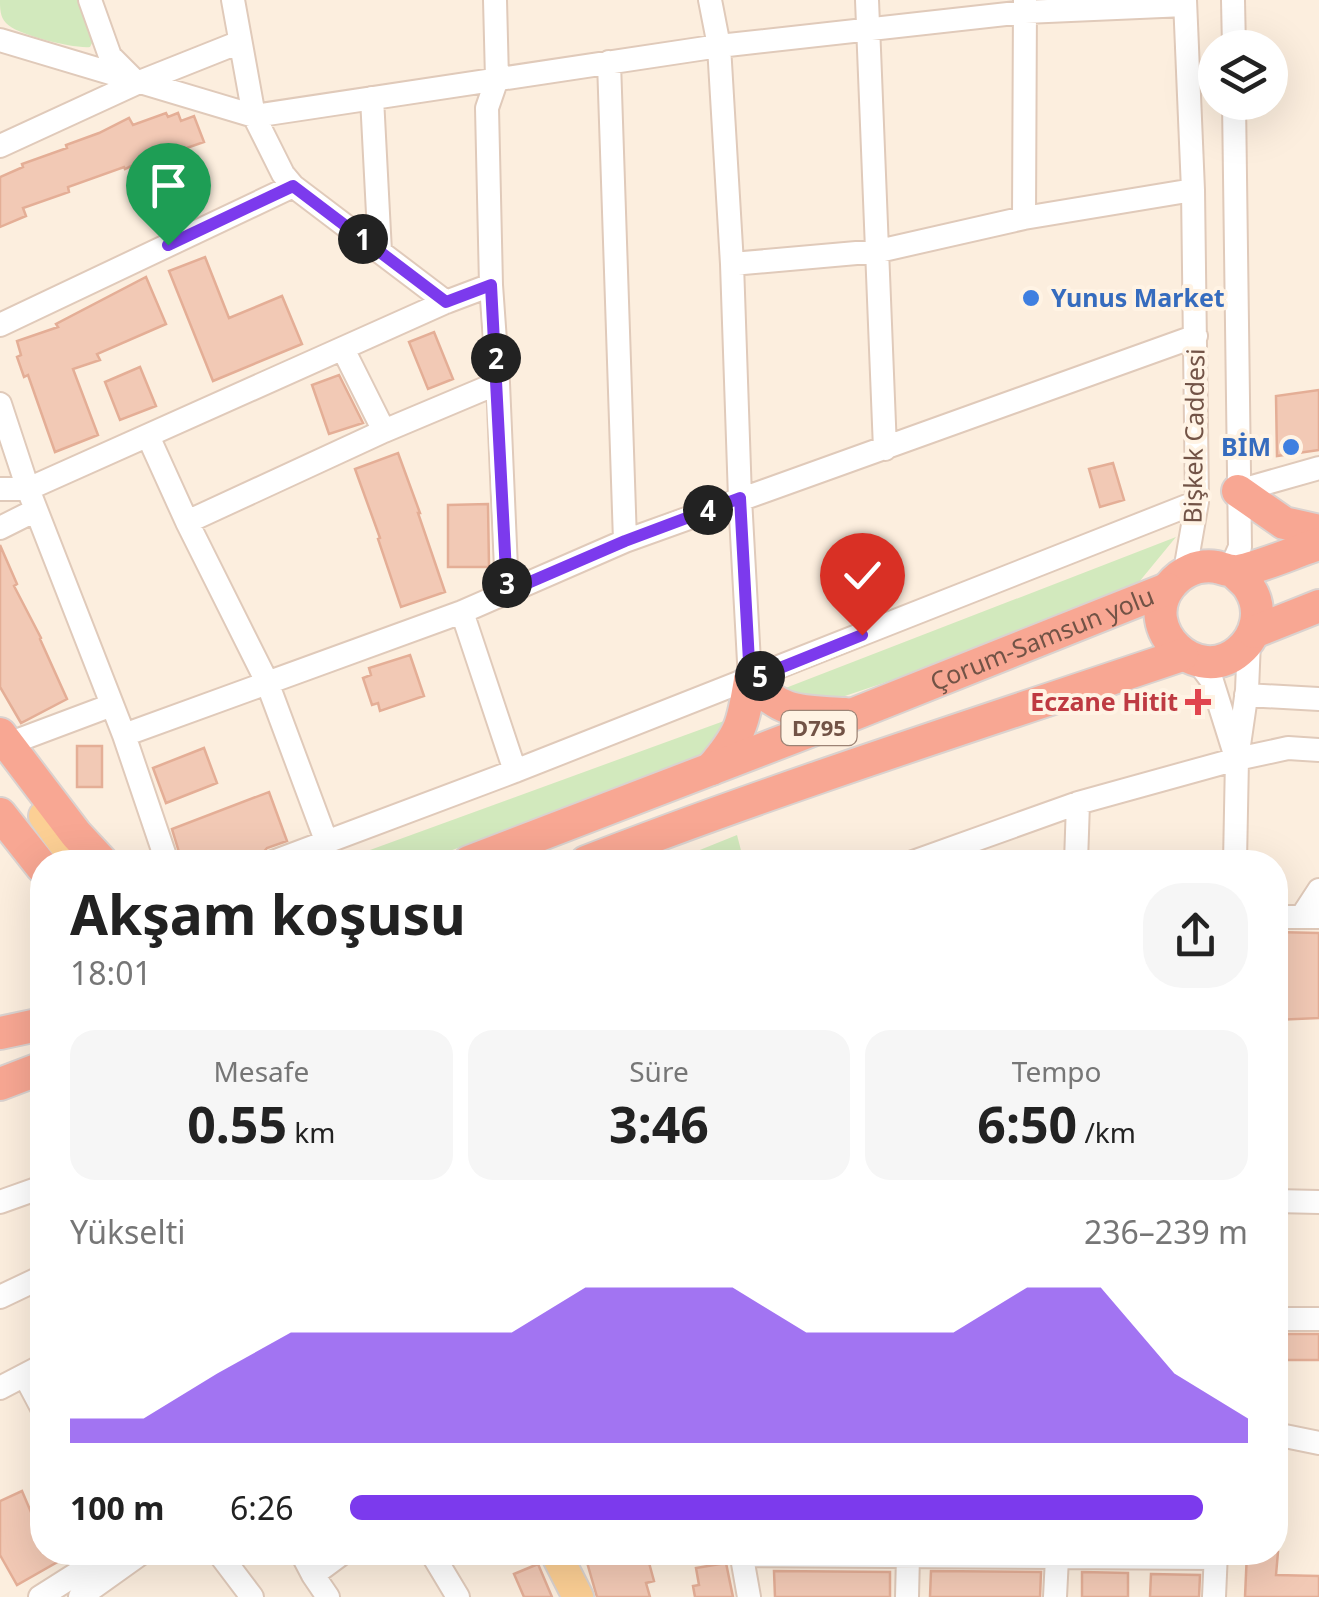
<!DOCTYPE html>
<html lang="tr">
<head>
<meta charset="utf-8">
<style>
  body { margin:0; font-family:"Noto Sans",sans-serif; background:#f6f6f6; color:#222; height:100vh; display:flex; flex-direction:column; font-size:38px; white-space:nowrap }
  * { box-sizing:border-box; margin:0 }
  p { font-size:32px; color:#767676 }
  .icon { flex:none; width:55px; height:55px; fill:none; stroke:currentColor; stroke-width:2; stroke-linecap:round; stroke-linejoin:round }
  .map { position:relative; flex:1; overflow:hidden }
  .side { position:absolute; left:30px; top:850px; width:1258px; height:715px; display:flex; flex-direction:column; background:#fff; border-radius:40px; box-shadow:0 10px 40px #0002 }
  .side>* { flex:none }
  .buttons { position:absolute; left:1198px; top:30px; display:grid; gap:20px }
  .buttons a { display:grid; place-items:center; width:90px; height:90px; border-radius:50%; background:#fff; box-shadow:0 10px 40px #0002; font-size:50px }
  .pin { position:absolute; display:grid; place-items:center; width:85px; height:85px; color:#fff; margin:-102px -42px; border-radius:50% 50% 50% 0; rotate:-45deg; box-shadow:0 0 10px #0007 }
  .pin .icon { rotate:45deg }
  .km { position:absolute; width:50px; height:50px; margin:-25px; border-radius:50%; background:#222; color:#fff; font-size:28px; line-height:50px; text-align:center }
  .round { display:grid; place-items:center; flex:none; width:105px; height:105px; border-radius:40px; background:#f6f6f6 }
  .overview { display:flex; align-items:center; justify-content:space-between; height:170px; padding:0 40px }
  h1 { font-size:55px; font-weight:700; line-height:75px }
  .stats { display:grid; grid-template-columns:repeat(3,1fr); gap:15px; height:170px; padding:10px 40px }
  .stats div { display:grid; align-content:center; border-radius:25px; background:#f6f6f6; text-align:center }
  .stats b { font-size:50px; font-weight:700 }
  .stats small { font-size:28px; font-weight:400 }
  .stats p { font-size:28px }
  .chart { height:280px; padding:20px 40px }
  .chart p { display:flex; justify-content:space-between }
  .chart svg { width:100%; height:180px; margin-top:10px; fill:#7c3aed; opacity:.7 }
  ul { padding:0 40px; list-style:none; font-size:32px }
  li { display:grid; grid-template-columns:160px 120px 1fr; align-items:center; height:75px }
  li i { height:25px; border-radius:12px; background:#7c3aed }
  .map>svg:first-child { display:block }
  .green { fill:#d2e9bd }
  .building { fill:#f2c9b5; stroke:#e4ae96; stroke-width:2.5 }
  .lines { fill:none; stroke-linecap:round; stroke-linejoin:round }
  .minor-casing { stroke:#e0caba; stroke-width:26 }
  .major-casing { stroke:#dad2cf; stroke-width:34 }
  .highway-casing { stroke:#dad2cf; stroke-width:36 }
  .minor { stroke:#fff; stroke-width:22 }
  .major { stroke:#fccf94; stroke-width:30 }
  .highway { stroke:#f8a793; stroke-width:32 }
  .route-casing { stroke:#fff; stroke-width:20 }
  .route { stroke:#7c3aed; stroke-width:12 }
  .shop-dot { fill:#3f7fe0; stroke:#fff3e4; stroke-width:4 }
  .health-dot { fill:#e0444e; stroke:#fff3e4; stroke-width:4 }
  .labels { text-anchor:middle; stroke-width:8; stroke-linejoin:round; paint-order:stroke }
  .shield { fill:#fff3e4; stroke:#9c8375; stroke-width:2.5 }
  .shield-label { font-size:22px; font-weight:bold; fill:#725346 }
  .shop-label { font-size:25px; font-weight:bold; fill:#366cbe; stroke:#fff3e4; text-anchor:start }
  .street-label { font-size:25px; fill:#725346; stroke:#fff3e4 }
  .health-label { font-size:25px; font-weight:bold; fill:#be3a42; stroke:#fff3e4; text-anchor:end }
</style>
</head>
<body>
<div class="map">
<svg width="1319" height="1597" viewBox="0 0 1319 1597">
  <rect width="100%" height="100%" fill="#fceede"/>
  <!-- green -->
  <path class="green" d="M0 0H78L93 41 90 47C75 49 16 35 6 23 0 17 0 8 0 0Z
    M1176 537 1139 582 1087 606 943 663 839 698 794 706 783 689Z
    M724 721 732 728 713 754 420 862H337Z
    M737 835 744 862H670Z"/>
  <!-- building -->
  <path class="building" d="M166 113 168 117 178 113 181 121 194 116 204 142 161 157 159 152 125 169 124 167 68 187 69 192 23 208 26 216 0 227V177L23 167 22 164 67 148 66 145 99 133 129 118 133 125Z
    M205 257 229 318 282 296 302 344 213 381 169 271Z
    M146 277 166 324 97 354 100 360 73 369 98 435 55 452 28 375 24 377 17 357 21 355 17 341 58 327 56 324Z
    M434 332 453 379 428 389 409 342Z
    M140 367 156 406 120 420 105 382Z
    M339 375 363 423 329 434 312 385Z
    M1319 390V450L1277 456 1276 396Z
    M398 453 420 513H418L445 592 401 607 378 539 380 538 355 469Z
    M1113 463 1124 500 1100 507 1089 469Z
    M488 504 489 567H448V505Z
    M0 545 17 584 14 586 41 638 40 639 67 699 21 723 0 687Z
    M410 655 424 696 380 711 378 703 372 705 363 678 371 675 369 668Z
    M77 746H102V787H77Z
    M204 748 217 783 166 803 153 768Z
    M269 792 287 841 267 848 255 862H246L243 855 226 862H182L172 829Z
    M1275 932 1319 933V1018L1275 1020Z
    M1275 1334H1319V1360H1275Z
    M22 1491 42 1538V1552H75L17 1585 0 1555V1501Z
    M584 1552H646L654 1581 646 1583 650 1597H597Z
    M1247 1552H1278L1276 1575 1319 1576V1597H1245Z
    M726 1563 733 1597H695L693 1586 699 1585 696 1568Z
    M538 1564 552 1597H524L514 1574Z
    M774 1571 890 1572V1597H775Z
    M931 1571 1041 1572 1040 1597H930Z
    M1082 1572 1128 1573V1597H1082Z
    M1151 1574 1200 1575 1199 1597H1150Z"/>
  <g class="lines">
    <defs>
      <path id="minor" d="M90 0 110 56 134 80
        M233 0 254 116 719 46 1025 12 1185 5
        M495 0 497 79 487 108 491 285 498 383 507 592
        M710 0 719 46 732 264 740 498 750 680
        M867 0 885 449
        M1233 0 1234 48
        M0 40 254 116 283 174 293 186 446 302
        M609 62 625 541
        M372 98 380 252
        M0 146 137 83 240 42
        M1024 218 1025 1
        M732 264 879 251 1024 218 1193 190
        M0 325 293 186
        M343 349 384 431
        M0 404 28 489 124 735 167 862
        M148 436 187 522 267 682 327 843
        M0 489H28L446 302 491 285
        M1238 491 1319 468
        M187 522 384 431 498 383
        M0 528 36 510
        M1230 570 1240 547 1234 102
        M1185 571 1197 502 1193 190 1185 0
        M462 612 515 771
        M1197 661 1212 681 1234 751
        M1246 695 1319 699
        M124 735 462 612 625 541 1196 336
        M8 744 112 705
        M273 862 515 771 1197 502
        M913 862 1078 803 1237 759 1288 748 1319 750
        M1076 862 1078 803
        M1235 862 1237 759 1247 690 1249 641
        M1302 916 1319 890
        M1275 917H1319
        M1275 1201 1319 1202
        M0 1202 42 1187
        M0 1297 42 1277
        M1275 1319H1319
        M25 1376 42 1408
        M0 1388 42 1366
        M1275 1434 1319 1443
        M218 1552 252 1597
        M301 1552 313 1575 328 1597
        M431 1552 458 1597
        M741 1552 749 1597
        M742 1555 1216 1558
        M313 1575 344 1552
        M40 1597 111 1552
        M80 1597 143 1552
        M907 1597 908 1556
        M1055 1597 1057 1558
        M1214 1597 1216 1552"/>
      <path id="major" d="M44 816 77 862
        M555 1552 578 1597"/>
      <g id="highway">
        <path d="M1238 491 1284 523 1319 531"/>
        <path d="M1234 572C1239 577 1247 583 1250 589 1263 610 1257 636 1239 651 1197 687 1137 628 1170 586 1181 572 1198 564 1217 567 1224 569 1232 572 1239 571 1264 566 1294 552 1319 544"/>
        <path d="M1254 632 1319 606"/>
        <path d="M750 680C784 715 798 711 845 714"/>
        <path d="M0 734 76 834 102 862"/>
        <path d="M711 769C741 734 743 725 750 680"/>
        <path d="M0 814 42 867"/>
        <path id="s1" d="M469 862 854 714 1167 589"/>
        <path d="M586 862C782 786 983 722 1182 655"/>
        <path d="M0 1033 42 1024"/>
        <path d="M0 1084 42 1068"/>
      </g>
    </defs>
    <!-- minor casing -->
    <use href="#minor" class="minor-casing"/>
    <!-- major casing -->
    <use href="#major" class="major-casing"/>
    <!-- highway casing -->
    <use href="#highway" class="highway-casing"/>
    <!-- minor -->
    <use href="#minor" class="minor"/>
    <!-- major -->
    <use href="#major" class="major"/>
    <!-- highway -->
    <use href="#highway" class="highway"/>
  </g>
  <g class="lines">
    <defs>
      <path id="route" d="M168 245 293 186 446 302 491 285 507 592 625 541 740 498 750 680 862 635"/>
    </defs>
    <!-- route casing -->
    <use href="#route" class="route-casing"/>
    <!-- route -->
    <use href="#route" class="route"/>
  </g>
  <!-- markers -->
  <g class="shop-dot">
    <circle cx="1031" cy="298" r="10"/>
    <circle cx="1291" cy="447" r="10"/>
  </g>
  <path class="health-dot" d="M1193 687h10v10h10v10h-10v10h-10v-10h-10v-10h10z"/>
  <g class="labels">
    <!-- shield labels -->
    <rect class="shield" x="781.5" y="711" width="75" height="34" rx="8"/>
    <g class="shield-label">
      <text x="819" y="736">D795</text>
    </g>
    <!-- shop labels -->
    <g class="shop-label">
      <text x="1051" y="307">Yunus Market</text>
      <text x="1271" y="456" text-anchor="end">BİM</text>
    </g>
    <!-- street labels -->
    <g class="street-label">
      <text transform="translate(1194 436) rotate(-89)" y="9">Bişkek Caddesi</text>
      <text dy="9" stroke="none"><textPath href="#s1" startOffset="615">Çorum-Samsun yolu</textPath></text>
    </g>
    <!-- health labels -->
    <g class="health-label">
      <text x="1178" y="711">Eczane Hitit</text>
    </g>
  </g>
</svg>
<div class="buttons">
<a><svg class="icon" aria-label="layers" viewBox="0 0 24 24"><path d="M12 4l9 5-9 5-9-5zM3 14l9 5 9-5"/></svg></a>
</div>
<div class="pin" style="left:168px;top:245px;background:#1e9e55"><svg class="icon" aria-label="arrive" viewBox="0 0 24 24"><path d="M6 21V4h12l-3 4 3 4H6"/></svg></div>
<div class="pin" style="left:862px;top:635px;background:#d93025"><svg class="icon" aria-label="check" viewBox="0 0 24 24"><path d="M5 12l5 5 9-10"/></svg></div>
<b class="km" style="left:363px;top:239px">1</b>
<b class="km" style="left:496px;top:358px">2</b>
<b class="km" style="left:507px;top:583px">3</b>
<b class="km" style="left:708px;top:510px">4</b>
<b class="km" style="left:760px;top:676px">5</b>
<section class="side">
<div class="overview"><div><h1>Akşam koşusu</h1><p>18:01</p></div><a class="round"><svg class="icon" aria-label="share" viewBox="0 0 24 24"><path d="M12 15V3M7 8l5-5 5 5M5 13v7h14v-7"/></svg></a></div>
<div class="stats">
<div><p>Mesafe</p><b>0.55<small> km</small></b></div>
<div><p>Süre</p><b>3:46</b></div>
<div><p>Tempo</p><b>6:50<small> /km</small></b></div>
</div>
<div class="chart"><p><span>Yükselti</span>236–239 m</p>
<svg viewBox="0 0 160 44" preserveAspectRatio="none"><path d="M0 44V38L10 38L20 27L30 17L40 17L50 17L60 17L70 6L80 6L90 6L100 17L110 17L120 17L130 6L140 6L150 27L160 38V44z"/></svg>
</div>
<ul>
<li><b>100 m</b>6:26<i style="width:95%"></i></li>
</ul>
</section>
</div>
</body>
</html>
